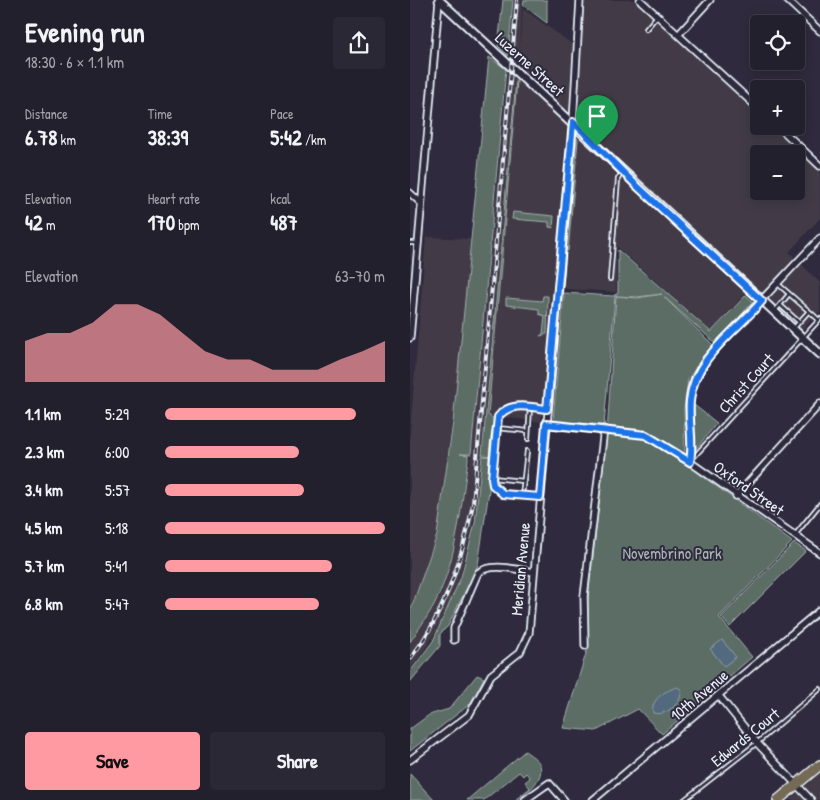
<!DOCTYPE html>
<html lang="en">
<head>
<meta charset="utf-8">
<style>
  body { margin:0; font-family:"Patrick Hand",sans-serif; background:#2b2836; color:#f1f3f6; height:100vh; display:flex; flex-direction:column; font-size:19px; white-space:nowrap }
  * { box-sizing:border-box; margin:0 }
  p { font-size:16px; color:#a3a3aa }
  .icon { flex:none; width:28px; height:28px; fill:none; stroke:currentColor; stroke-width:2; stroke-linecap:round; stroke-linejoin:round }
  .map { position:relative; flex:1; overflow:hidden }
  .details { display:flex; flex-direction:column; background:#23202e; width:410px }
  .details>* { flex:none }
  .controls { position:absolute; left:340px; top:15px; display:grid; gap:10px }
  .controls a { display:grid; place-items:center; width:55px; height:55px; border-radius:5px; background:#23202e; box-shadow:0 2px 12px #0003,0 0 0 1px #403e4a; font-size:25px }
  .pin { position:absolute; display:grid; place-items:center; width:42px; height:42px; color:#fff; margin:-51px -21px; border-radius:50% 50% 50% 0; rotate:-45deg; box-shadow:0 0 5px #0007 }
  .pin .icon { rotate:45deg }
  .round { display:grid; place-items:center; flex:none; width:52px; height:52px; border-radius:5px; background:#2b2836 }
  .head { display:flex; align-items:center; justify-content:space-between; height:85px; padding:0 25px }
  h1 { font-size:28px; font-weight:700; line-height:38px }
  .stats { display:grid; grid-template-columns:repeat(3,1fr); gap:8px; height:85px; padding:5px 25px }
  .stats div { display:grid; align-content:center }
  .stats b { font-size:21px; font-weight:700 }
  .stats small { font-size:14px; font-weight:400 }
  .stats p { font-size:14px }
  .chart { height:140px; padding:10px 25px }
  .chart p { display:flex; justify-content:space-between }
  .chart svg { width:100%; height:90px; margin-top:5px; fill:#ff9aa2; opacity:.7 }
  .cta { display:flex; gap:10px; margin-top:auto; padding:10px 25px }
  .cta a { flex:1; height:58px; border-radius:5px; background:#ff9aa2; color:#111; font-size:20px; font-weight:700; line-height:58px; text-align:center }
  .cta a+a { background:#2b2836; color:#f1f3f6 }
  ul { padding:0 25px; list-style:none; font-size:16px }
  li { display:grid; grid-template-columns:80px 60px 1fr; align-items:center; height:38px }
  li i { height:12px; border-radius:6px; background:#ff9aa2 }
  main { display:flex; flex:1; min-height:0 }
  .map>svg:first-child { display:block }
  .built { fill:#433a47; fill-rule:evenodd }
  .green { fill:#5c6d65; stroke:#a2afae }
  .water { fill:#52697d; stroke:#8e9fae }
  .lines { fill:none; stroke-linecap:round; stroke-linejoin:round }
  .service-casing { stroke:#e8f1f8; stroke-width:6 }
  .minor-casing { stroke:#e8f1f8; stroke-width:9 }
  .tertiary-casing { stroke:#e8f1f8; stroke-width:11 }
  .primary-casing { stroke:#e8f1f8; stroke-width:12 }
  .service { stroke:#2f2a3d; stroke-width:2.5 }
  .minor { stroke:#2f2a3d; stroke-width:5.5 }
  .tertiary { stroke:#2f2a3d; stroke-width:7 }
  .primary { stroke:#756a55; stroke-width:9 }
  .rail-casing { stroke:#e8f1f8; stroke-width:4 }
  .rail { stroke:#2f2a3d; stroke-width:2; stroke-dasharray:5.5; stroke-linecap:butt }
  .route-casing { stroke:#fff; stroke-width:10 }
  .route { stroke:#1a73e8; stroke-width:6 }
  .labels { text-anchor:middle; stroke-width:4; stroke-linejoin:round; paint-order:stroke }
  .street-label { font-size:16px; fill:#e8f1f8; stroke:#2f2a3d }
  .park-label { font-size:16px; fill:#a9b6b6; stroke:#2f2a3d }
</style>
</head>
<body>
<main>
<section class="details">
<div class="head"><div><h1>Evening run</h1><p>18:30 · 6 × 1.1 km</p></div><a class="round"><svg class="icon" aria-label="share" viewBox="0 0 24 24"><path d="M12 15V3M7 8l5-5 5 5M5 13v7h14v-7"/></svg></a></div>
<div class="stats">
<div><p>Distance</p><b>6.78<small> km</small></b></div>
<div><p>Time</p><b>38:39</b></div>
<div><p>Pace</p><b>5:42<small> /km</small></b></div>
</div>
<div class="stats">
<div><p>Elevation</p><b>42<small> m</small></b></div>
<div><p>Heart rate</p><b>170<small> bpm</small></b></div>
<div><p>kcal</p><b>487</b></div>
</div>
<div class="chart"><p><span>Elevation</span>63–70 m</p>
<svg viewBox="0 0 160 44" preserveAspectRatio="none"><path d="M0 44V24L10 20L20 20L30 15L40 6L50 6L60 11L70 20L80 29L90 33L100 33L110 38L120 38L130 38L140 33L150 29L160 24V44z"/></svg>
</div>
<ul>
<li><b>1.1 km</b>5:29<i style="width:87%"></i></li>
<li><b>2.3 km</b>6:00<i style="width:61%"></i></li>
<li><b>3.4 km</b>5:57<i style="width:63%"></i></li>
<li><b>4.5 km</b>5:18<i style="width:100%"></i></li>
<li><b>5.7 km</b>5:41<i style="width:76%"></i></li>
<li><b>6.8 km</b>5:47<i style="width:70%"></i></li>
</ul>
<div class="cta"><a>Save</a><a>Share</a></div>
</section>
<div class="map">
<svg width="410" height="800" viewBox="0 0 410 800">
  <rect width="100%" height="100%" fill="#2f2a3d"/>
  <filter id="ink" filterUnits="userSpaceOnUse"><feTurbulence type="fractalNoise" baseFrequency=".02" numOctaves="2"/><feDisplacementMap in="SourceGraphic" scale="10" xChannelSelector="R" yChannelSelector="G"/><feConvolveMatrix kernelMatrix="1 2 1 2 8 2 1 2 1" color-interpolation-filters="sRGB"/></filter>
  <g filter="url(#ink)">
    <!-- built -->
    <path class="built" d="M104 0H112L110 51 113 9 169 49 174 0H223L349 115V126H361L410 171V218L379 252 410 283V311L391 331 342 286 301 331 206 246V292L144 288 131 422 78 415 109 59 99 56ZM349 154H386V191H349Z
      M98 69 106 75 71 456H68H71L70 481 63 523 50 576 37 611 21 640 0 670V644L27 601 39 569 61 455Z
      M16 237 61 239 52 344 27 535 0 610V434Z
      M410 773V800H379Z"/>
    <!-- green -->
    <path class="green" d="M93 0H103L98 56 88 46Z
      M114 0H137V23L113 5Z
      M79 57 96 69 61 454H50L58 455V460C51 507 47 556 27 599 20 614 9 628 0 642V612L27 535 43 422Z
      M106 80 107 81 78 415 83 418 86 441 84 456 72 455Z
      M167 138 168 140 158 251 156 250Z
      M103 212 144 216 143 228 139 227V222L102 219Z
      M208 250 301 332 336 295 343 302 305 343 254 297 303 345 278 379 274 410 275 463 382 542 309 617 342 657 252 734 228 709 186 731 153 728 178 647V599L197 434 206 296 227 298 252 294 227 297 205 296 194 425 143 421 154 293 203 296 208 293Z
      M133 296H138L137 334 130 336 133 334 135 316 129 314V309L96 305V298L132 301Z
      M284 405 307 423 285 450Z
      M72 456 84 457 68 565 38 626 30 634V646L0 682V672L23 641 51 577 65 523Z
      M384 543 396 551 320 627 311 617Z
      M67 675 74 678 60 704 0 751V729L19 715 39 709Z
      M115 751C120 755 128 759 130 765 135 779 116 795 105 800L120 788 115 782 120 778 116 773 113 776 109 772 74 800H57Z
      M0 774 24 800H0Z"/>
    <!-- water -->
    <path class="water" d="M312 640 326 657 314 666 300 649Z
      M268 687 271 690C273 703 255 717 243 713 240 699 256 690 268 687Z"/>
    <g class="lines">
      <defs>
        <path id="service" d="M236 29 246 17
          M0 243H7
          M200 279 208 179 212 172
          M368 284 409 320
          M370 305 379 294
          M365 311 370 305 389 322
          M383 329 399 311
          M86 428 118 431
          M118 439 120 407
          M282 459 410 319
          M82 478 114 481
          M112 496 117 451
          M130 497 93 494 83 485C80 469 81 415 98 407 108 403 127 408 137 409
          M385 535 410 504
          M274 800 347 743 410 689"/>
        <path id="minor" d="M230 0 349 109
          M377 0 410 31
          M269 34 300 0
          M368 126 410 166
          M0 193 11 203
          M0 338 29 0
          M136 424 236 435 280 462 410 553
          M280 462C285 436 274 409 283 383 286 375 292 367 296 359L410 238
          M326 496 410 404
          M44 640V628L68 573C81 562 108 570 124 572
          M175 646 174 596 194 429
          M309 696 347 743 401 800
          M0 760 59 715 81 675 110 652 119 633 163 122 170 0
          M115 800 139 783 154 800
          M183 800 410 610"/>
        <path id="tertiary" d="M29 0 410 354"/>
        <path id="primary" d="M368 800 410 765"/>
      </defs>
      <!-- service casing -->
      <use href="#service" class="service-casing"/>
      <!-- minor casing -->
      <use href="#minor" class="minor-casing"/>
      <!-- tertiary casing -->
      <use href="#tertiary" class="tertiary-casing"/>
      <!-- primary casing -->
      <use href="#primary" class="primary-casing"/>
      <!-- service -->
      <use href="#service" class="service"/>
      <!-- minor -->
      <use href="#minor" class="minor"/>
      <!-- tertiary -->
      <use href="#tertiary" class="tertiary"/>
      <!-- primary -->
      <use href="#primary" class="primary"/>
      <defs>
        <path id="rail" d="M0 659C35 614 52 559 63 504L107 0"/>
      </defs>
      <!-- rail casing -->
      <use href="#rail" class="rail-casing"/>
      <!-- rail -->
      <use href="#rail" class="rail"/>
    </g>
  </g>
  <g class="lines" filter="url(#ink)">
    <defs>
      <path id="route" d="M163 122 226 185 352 301C326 332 284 357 280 401 278 422 284 441 280 462L236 435 136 424 130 497 93 494 83 485 82 478 88 417C100 401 120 407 137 409Z"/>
    </defs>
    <!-- route casing -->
    <use href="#route" class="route-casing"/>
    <!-- route -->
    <use href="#route" class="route"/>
  </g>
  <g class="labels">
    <!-- street labels -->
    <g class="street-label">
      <text transform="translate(120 64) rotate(42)" y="6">Luzerne Street</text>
      <text transform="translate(336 383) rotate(-48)" y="6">Christ Court</text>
      <text transform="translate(339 488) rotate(35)" y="6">Oxford Street</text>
      <text transform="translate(110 569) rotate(-85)" y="6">Meridian Avenue</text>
      <text transform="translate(289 695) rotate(-40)" y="6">10th Avenue</text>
      <text transform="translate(335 737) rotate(-39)" y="6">Edwards Court</text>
    </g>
    <!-- park labels -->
    <g class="park-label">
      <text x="262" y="559">Novembrino Park</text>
    </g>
  </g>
</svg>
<div class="controls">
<a><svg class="icon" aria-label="locate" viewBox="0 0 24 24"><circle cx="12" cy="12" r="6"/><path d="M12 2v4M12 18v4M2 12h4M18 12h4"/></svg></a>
<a>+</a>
<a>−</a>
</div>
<div class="pin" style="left:187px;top:146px;background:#1e9e55"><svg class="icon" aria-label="arrive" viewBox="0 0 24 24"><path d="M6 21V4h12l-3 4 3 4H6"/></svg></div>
</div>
</main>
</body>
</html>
